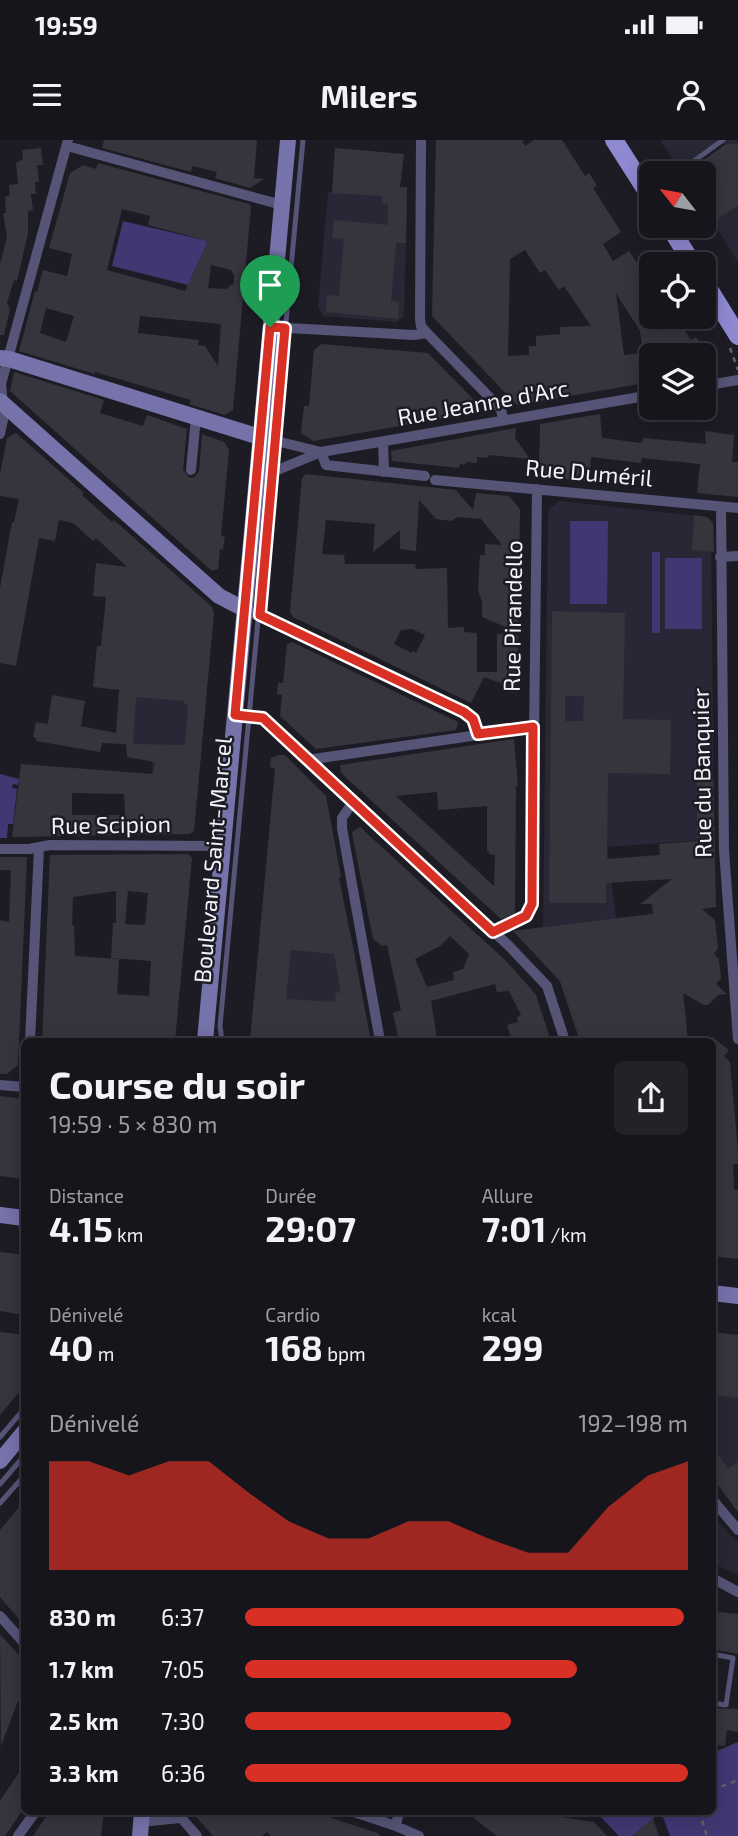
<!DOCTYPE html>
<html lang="fr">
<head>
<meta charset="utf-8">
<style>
  body { margin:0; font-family:"Exo 2",sans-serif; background:#232229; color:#f1f3f6; height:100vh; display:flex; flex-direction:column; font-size:26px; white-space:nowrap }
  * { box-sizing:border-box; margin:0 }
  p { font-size:23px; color:#9e9fa3 }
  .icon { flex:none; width:38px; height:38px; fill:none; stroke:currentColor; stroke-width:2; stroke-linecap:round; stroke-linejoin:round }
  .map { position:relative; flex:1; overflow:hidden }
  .drawer { position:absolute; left:21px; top:898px; width:695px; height:777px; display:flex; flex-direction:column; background:#16151c; border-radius:10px; box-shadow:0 4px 18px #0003,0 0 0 2px #35343b }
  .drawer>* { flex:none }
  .needle { width:46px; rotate:301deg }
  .buttons { position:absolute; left:639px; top:21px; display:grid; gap:14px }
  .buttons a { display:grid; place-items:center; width:77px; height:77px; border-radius:10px; background:#16151c; box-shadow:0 4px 18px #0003,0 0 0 2px #35343b; font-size:35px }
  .pin { position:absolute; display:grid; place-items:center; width:60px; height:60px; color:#fff; margin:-72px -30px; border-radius:50% 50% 50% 0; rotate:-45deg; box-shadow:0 0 7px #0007 }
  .pin .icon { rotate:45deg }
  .round { display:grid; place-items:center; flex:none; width:74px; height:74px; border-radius:10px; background:#232229 }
  .overview { display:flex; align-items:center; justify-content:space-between; height:119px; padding:0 28px }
  h1 { font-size:38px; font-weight:700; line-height:52px }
  .metrics { display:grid; grid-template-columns:repeat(3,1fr); gap:10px; height:119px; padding:7px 28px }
  .metrics div { display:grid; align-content:center }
  .metrics b { font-size:35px; font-weight:700 }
  .metrics small { font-size:19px; font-weight:400 }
  .metrics p { font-size:19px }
  .chart { height:196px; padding:14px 28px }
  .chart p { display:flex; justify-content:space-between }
  .chart svg { width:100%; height:126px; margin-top:7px; fill:#d93025; opacity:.7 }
  ul { padding:0 28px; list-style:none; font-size:23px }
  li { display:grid; grid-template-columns:112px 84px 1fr; align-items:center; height:52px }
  li i { height:18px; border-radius:9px; background:#d93025 }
  .status { display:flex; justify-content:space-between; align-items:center; height:49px; padding:0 35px; background:#16151c; direction:ltr }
  .status svg { height:19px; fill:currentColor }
  header { display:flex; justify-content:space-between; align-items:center; height:91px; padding:0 28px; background:#16151c; font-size:32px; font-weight:700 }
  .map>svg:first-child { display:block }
  .built { fill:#282735 }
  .green { fill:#403872 }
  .building { fill:#36353e; fill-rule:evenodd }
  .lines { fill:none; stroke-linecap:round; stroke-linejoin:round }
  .path { stroke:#626169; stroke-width:2.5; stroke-dasharray:5 5; stroke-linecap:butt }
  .lane { stroke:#565477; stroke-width:5 }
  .street { stroke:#565477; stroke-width:10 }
  .secondary { stroke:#7672aa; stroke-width:16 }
  .primary { stroke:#8f89d2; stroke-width:18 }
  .route-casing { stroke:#fff; stroke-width:14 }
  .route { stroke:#d93025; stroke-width:9 }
  .labels { text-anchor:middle; stroke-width:5; stroke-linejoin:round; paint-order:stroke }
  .street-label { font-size:23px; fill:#f2f2f8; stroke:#1d1c25 }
</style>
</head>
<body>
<div class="status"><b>19:59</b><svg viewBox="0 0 49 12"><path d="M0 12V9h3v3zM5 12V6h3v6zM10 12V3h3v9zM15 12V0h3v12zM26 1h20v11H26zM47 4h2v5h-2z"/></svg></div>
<header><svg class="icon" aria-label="menu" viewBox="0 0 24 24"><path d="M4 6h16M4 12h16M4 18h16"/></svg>Milers<svg class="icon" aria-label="person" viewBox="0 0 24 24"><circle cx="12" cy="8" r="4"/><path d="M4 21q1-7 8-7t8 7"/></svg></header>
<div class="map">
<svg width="738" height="1696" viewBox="0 0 738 1696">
  <rect width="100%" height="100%" fill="#1d1c25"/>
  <!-- built -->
  <path class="built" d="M660 0H738V4H720L680 31Z
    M328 52 407 57 404 176 397 182 324 176 318 168Z
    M738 66V122L713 82Z
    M559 361 707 377 711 381 714 699 607 707 616 778 676 771 688 901H580L560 841 513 791 543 787 548 371Z
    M120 537 207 545 197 660 153 658 152 605 115 604Z
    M261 784 313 795 351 793 367 881 253 875Z
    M712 1225 738 1227V1372L712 1337Z
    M712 1375 738 1403V1435L712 1423Z"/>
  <!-- green -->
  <path class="green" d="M123 81 208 101 188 145 112 126Z
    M570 381H608L607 464H570Z
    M652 412H660V493H652Z
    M665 418H702V489H665Z
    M0 634 19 639 18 645 13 644 12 648 17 649 13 684H8L7 698H0Z
    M738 1602V1696H670L661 1672 632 1696H619L598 1674 582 1671H712V1613Z"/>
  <!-- building -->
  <path class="building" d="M104 0H257L254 38 264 39 250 48 215 38 217 32 192 26 191 32 102 8Z
    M436 0H522L525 6 534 0H562L585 36 589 33 597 46 593 48 621 92 603 104 613 121 629 111 651 144V177H676L691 200 696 197 708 215H651V242L517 265 432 176ZM525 110 540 133 545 130 559 150 564 146 591 186 560 187V194L536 196V206H529V215L508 216 510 119ZM616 153 640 191 643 213 624 215Z
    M726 4H738V66L708 85 704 78V33H686Z
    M41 8 43 25H37L39 42H35L36 54H31L33 70 28 71V93L17 141 14 140 7 163 10 169 4 195H0V124L7 97 3 73H6L5 57 10 55 9 45 18 44 16 23 23 19 22 10Z
    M335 8 404 14 400 47H407L406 103H396L391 161 399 162 398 179 326 172 327 155 339 156 344 99 332 98 334 80 388 85V64L382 63V56L332 53Z
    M98 23 249 64 251 67 233 270 225 275 189 264 191 260 95 232V234L19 211 35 151 37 152 43 130 67 136 72 114 49 108 70 33 83 25 96 29ZM122 69 150 76 148 85 208 101 185 151 107 130ZM211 125 231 130 234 135V143L226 149 208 148ZM46 168 74 176 66 202 40 193ZM140 176 221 184 218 226 205 206 198 205 199 200 138 193Z
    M321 204 428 213 473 259 471 274 313 301 301 293 304 266H309L314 210Z
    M14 232 104 260 100 273 143 286 147 275 187 289 183 330 190 338 195 337 199 331 202 294 224 302 229 310 221 396 225 397 223 410 220 409 218 429 212 431 10 251Z
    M600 274 602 298 641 303 644 298 706 304 705 291 734 295 732 322H738V357L697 353 700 324 642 318 641 323 591 317 590 342 539 336 540 284Z
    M516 288 515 298 530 319 489 315 488 318 477 317V323L466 322 465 325 460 324 459 328 392 321 391 311Z
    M16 293 84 353 82 355 112 382 114 380 212 467 214 473 194 691 190 694 12 697 21 624 153 634 155 622 127 617 126 604 102 603 100 612 36 601V598L33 597 36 582 48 584 52 555 85 561 81 586 116 593 119 550 93 547 97 506H101L106 457 93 456 96 423 127 427 96 398 93 401 73 383 59 380 55 401 39 398 16 526 0 523V448L12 382H14L19 359 0 356V334L7 298ZM136 557 184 561V564L188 565 185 605 133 604ZM72 653 124 654 125 675H72Z
    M306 334 456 350 473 370 476 353 509 356 520 369 518 492 482 477V462L478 450 480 415H485V404L502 405 481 379 457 377 452 381 436 379 419 360 416 411 400 409V390L373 412 375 384 326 380 322 414 344 415 345 424H416L415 429 447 428 448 488 464 487V492L477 493V532H497V494L518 495 517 553 503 552V544L484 537 471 563 293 477 290 472 302 338ZM412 489 425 495 416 513 413 511 412 513 394 504 401 490Z
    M694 375 707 377 713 383 714 412 692 410Z
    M552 471 625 473 623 579 671 580 670 634 608 633 607 719 660 715 659 704 697 701V637L713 636 716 767 702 769 715 780 718 808 714 814 719 819 721 838 716 844 727 854 718 855 708 865H704L683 853 688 901H580L560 841 513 791 653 774 652 764H640L672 739 606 743V763H549ZM565 556H584L583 581H565Z
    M292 502 458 582 456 590 316 609 280 576 282 555 277 554 278 543H283L287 504Z
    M514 599 518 646H516L515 773 501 779 341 633 340 625ZM437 652 438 670 487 666V711H489V714L495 715 494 746 396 656Z
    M279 615H285L326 656 341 737H339L371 901H250L275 628 270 627 271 618ZM291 810 334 814 341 853 336 852 335 862 286 859Z
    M360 687 505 820 525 842 536 855 551 901H512L507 885 518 882 517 877 521 875 509 851 497 852 495 844 431 861 437 899 399 901 393 873 401 870 387 805 382 806 373 799 355 709 352 692ZM450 796 469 814 463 829 453 832 454 840 427 847 415 819 440 806Z
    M188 714 192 718 175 901H42L50 715ZM116 751V783H113L111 818 151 821 149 856 117 854 119 819 75 816 74 785H72L73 757ZM128 751 148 753 145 785 125 784Z
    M0 717H27L18 925 7 934H0V780L9 782 11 730H0Z
    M712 897 729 910 724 916 730 922 738 1011V1024H733L734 1050H738V1119L712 1116Z
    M0 956 24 959V1039L0 1036Z
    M0 1112 24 1115V1175L0 1171Z
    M0 1192 24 1195V1246L0 1275Z
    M712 1192 738 1195V1258L712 1255Z
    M712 1304 728 1329 738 1322V1372L712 1337Z
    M24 1361V1444L22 1447 24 1451V1485L0 1457V1390Z
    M712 1471 738 1474V1514L712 1509Z
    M0 1494 24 1521V1568L18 1561 1 1606Z
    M712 1568 738 1569V1592L727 1590 725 1606 712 1605Z
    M24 1625V1668L5 1696H0V1661Z
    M50 1671H104L101 1696H33Z
    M191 1671H311L380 1694 379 1696H271L267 1692 262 1696H213Z
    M469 1671H523L594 1682 607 1696H497L476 1680Z
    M653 1678 659 1696H632Z"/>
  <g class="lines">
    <!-- path -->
    <path class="path" d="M642 71 651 85
      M730 208 738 230
      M712 1650 738 1640
      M682 1671V1674L691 1671
      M699 1671 707 1696"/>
    <!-- lane -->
    <path class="lane" d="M680 31 723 0
      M222 901 220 886 303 0
      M0 1297 24 1269
      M0 1344 24 1316
      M0 1363 24 1336
      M712 1514 733 1518 726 1565 712 1563"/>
    <!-- street -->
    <path class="street" d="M421 0 420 179 421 186 427 193
      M67 6 282 65
      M270 187 414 195 427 193 501 269 503 280
      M704 246 738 240
      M0 294 4 275 1 244 68 0
      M260 297 321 312
      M383 301 384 332
      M321 312 326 325 425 336
      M191 330 196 277
      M256 339 321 312 651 255
      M435 340 738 368
      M721 367 724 710 738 899
      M720 417 738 416
      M244 469 464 572 473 579 478 594
      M235 575 263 578 508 805 547 846 565 901
      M307 620 533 587
      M353 662 342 678V688L380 901
      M0 709H29L50 705 223 706
      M493 792 526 776 532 763 537 349
      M30 901 39 708
      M0 945 24 947
      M712 1359 738 1390
      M712 1438 738 1452
      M0 1476 24 1503
      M351 1671 396 1686 419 1696
      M177 1673 197 1696
      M141 1682 180 1678
      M396 1686 399 1671
      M18 1696 36 1671"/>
    <!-- secondary -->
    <path class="secondary" d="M0 218 9 219 260 297
      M0 261 219 456 244 469
      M205 901 288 0
      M0 1075 24 1078
      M712 1153 738 1156
      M0 1321 24 1292
      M140 1696 142 1671"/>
    <!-- primary -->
    <path class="primary" d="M614 0 651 58
      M669 86 693 124
      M704 141 738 196"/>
  </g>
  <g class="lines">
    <defs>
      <path id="route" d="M270 187 285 188 260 475 464 572 473 579 478 594 533 587 532 764 526 776 493 792 263 578 235 575Z"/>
    </defs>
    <!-- route casing -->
    <use href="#route" class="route-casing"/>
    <!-- route -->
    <use href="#route" class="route"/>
  </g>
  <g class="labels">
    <!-- street labels -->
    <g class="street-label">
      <text transform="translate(483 263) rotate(-10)" y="8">Rue Jeanne d'Arc</text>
      <text transform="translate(589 333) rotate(5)" y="8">Rue Duméril</text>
      <text transform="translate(513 476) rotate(-89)" y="8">Rue Pirandello</text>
      <text transform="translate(702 633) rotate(-91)" y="8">Rue du Banquier</text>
      <text transform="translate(111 685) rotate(-1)" y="8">Rue Scipion</text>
      <text transform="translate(213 720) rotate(-85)" y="8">Boulevard Saint-Marcel</text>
    </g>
  </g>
</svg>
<div class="buttons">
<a><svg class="needle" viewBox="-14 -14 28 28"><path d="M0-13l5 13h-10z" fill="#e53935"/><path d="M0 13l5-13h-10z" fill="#9e9fa3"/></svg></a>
<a><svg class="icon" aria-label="locate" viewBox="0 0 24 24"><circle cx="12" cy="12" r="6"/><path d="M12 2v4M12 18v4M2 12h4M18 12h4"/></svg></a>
<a><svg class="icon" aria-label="layers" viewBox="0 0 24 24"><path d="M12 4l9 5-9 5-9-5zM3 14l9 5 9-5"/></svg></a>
</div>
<div class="pin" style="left:270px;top:187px;background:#1e9e55"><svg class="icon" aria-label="arrive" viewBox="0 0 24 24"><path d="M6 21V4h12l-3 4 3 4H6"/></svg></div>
<section class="drawer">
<div class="overview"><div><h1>Course du soir</h1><p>19:59 · 5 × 830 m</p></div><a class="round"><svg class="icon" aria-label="share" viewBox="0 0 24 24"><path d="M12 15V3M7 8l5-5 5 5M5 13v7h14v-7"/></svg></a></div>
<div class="metrics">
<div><p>Distance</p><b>4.15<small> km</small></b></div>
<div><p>Durée</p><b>29:07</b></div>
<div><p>Allure</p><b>7:01<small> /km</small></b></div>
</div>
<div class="metrics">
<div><p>Dénivelé</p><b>40<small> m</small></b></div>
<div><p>Cardio</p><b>168<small> bpm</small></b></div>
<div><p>kcal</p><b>299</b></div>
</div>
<div class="chart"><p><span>Dénivelé</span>192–198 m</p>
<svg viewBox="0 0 160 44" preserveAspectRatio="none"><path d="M0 44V6L10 6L20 11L30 6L40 6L50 17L60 27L70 33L80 33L90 27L100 27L110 33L120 38L130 38L140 22L150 11L160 6V44z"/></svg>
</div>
<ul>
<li><b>830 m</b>6:37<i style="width:99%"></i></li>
<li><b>1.7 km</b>7:05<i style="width:75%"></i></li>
<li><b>2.5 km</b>7:30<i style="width:60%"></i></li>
<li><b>3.3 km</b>6:36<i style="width:100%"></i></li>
</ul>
</section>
</div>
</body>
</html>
